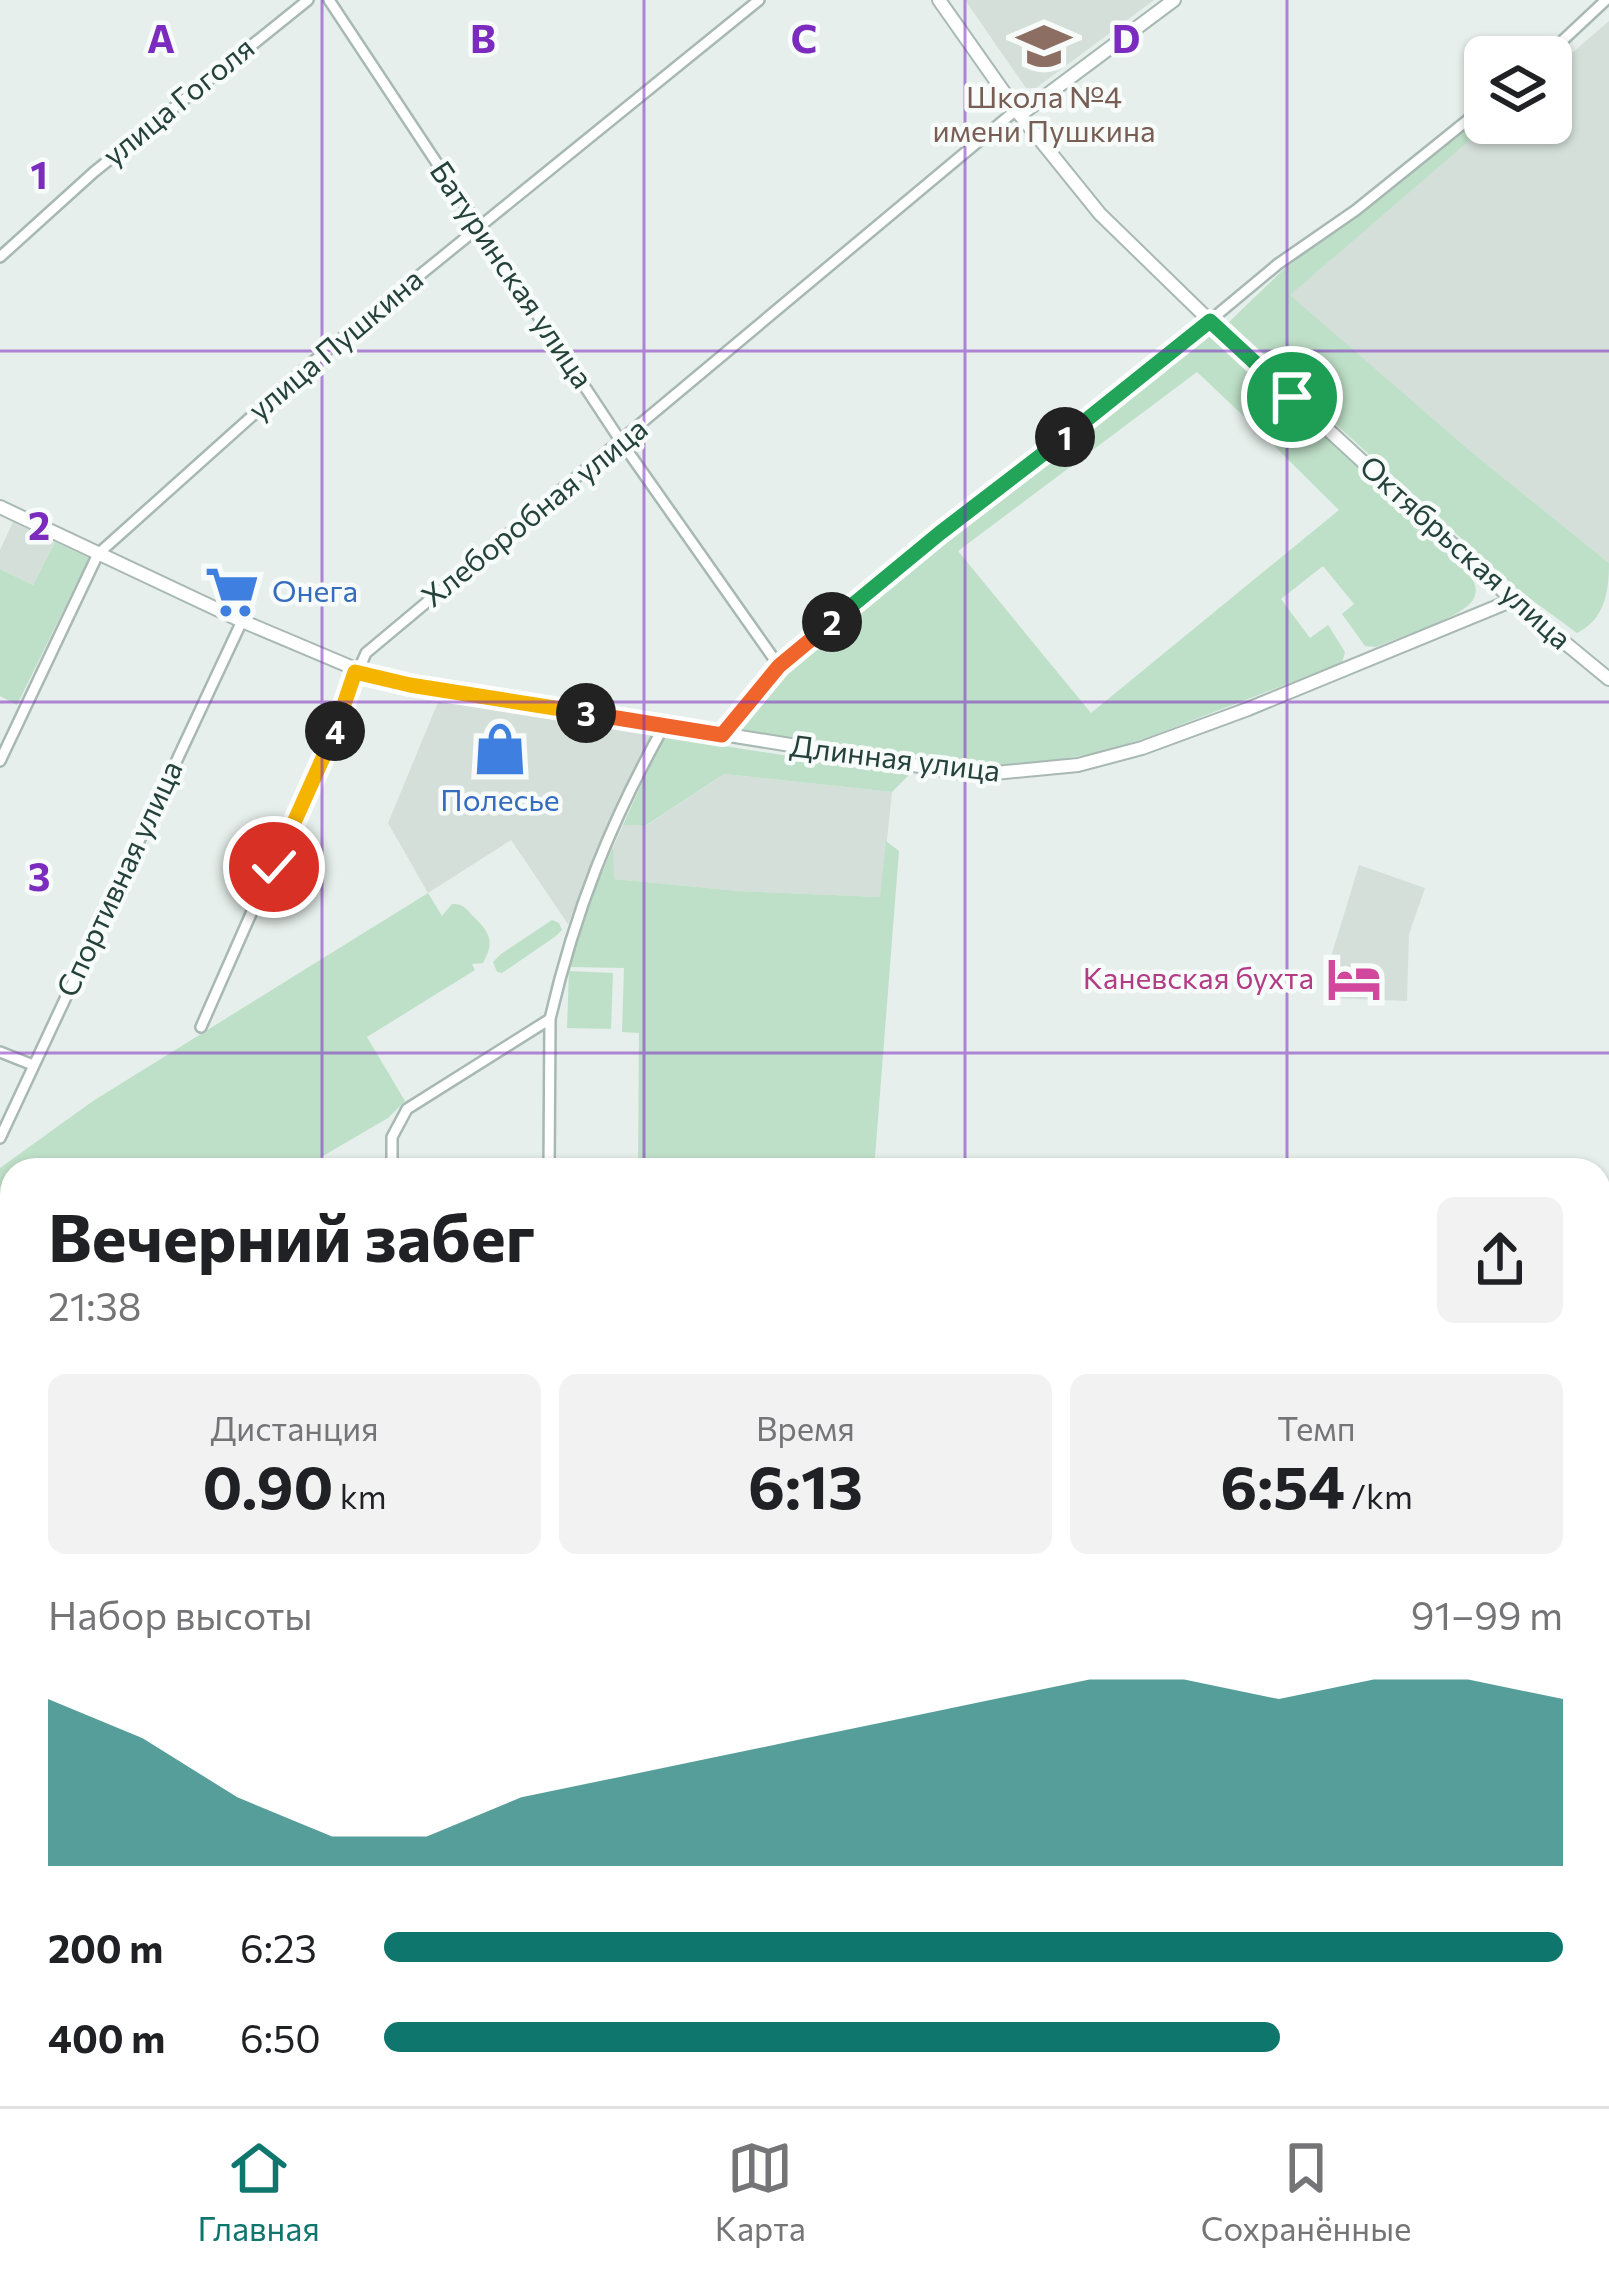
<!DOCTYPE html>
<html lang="ru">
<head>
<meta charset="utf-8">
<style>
  body { margin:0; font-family:Commissioner,sans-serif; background:#f2f2f2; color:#202124; height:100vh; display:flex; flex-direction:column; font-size:45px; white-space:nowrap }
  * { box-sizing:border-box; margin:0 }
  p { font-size:39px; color:#757577 }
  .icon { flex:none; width:66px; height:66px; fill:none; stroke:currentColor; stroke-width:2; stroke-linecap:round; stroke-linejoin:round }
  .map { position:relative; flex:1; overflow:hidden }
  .details { position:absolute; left:0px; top:1158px; width:1611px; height:948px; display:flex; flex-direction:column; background:#fff; border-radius:36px 36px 0 0; box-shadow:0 3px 9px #0004 }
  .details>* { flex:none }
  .tools { position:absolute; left:1464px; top:36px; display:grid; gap:24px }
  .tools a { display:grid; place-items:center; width:108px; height:108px; border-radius:18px; background:#fff; box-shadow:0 3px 9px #0004; font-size:60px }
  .pin { position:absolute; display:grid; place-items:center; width:102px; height:102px; color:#fff; margin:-51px; border:6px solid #fff; border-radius:50%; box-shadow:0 3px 12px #0007 }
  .km { position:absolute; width:60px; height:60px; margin:-30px; border-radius:50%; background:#222; color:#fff; font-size:33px; line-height:60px; text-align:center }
  .round { display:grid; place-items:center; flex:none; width:126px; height:126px; border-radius:18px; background:#f2f2f2 }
  .overview { display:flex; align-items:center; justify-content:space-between; height:204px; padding:0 48px }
  h1 { font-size:66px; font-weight:700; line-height:90px }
  .metrics { display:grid; grid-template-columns:repeat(3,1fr); gap:18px; height:204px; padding:12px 48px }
  .metrics div { display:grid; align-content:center; border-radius:18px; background:#f2f2f2; text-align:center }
  .metrics b { font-size:60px; font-weight:700 }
  .metrics small { font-size:33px; font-weight:400 }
  .metrics p { font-size:33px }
  .chart { height:336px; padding:24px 48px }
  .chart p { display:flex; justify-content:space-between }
  .chart svg { width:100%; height:216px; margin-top:12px; fill:#0f766e; opacity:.7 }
  ul { padding:0 48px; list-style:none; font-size:39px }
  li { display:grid; grid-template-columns:192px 144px 1fr; align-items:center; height:90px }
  li i { height:30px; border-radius:15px; background:#0f766e }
  .tabs { display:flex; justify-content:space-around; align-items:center; height:168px; border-top:3px solid #e0e0e0; background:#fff; font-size:33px; color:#757577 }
  .tabs a { display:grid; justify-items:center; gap:6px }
  .tabs .selected { color:#0f766e }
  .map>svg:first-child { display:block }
  .built { fill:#d4dfda }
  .green { fill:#bfe0c8 }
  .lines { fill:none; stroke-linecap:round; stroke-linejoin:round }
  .minor-casing { stroke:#a8b8b2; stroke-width:14 }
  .tertiary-casing { stroke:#a8b8b2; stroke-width:16 }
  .minor { stroke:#fff; stroke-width:9 }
  .tertiary { stroke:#fff; stroke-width:12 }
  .split-1-casing { stroke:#fff; stroke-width:24 }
  .split-2-casing { stroke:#fff; stroke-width:24 }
  .split-3-casing { stroke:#fff; stroke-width:24 }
  .split-4-casing { stroke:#fff; stroke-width:24 }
  .split-5-casing { stroke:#fff; stroke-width:24 }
  .split-1 { stroke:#22a559; stroke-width:15 }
  .split-2 { stroke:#22a559; stroke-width:15 }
  .split-3 { stroke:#f0652b; stroke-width:15 }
  .split-4 { stroke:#f5b400; stroke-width:15 }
  .split-5 { stroke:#f5b400; stroke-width:15 }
  .grid { fill:none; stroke:#7b2cbf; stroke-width:3; stroke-opacity:0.55 }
  .labels { text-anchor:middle; stroke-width:9; stroke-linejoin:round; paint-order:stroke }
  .education-label { font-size:30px; fill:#785e54; stroke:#f7fbf9 }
  .street-label { font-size:30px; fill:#24423a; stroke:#f7fbf9 }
  .shop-label { font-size:30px; fill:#366cbe; stroke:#f7fbf9; text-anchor:start }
  .hotel-label { font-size:30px; fill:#b23c85; stroke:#f7fbf9; text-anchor:end }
  .grid-label { font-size:39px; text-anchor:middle; font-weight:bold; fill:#7b2cbf; stroke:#f7fbf9; stroke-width:9; stroke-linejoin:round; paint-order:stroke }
</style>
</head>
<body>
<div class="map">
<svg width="1609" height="2106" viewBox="0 0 1609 2106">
  <rect width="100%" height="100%" fill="#e6efeb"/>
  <!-- built -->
  <path class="built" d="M965 0H1154L1036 88H1026Z
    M1609 21V563L1468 449 1289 295 1490 123H1551V71Z
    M13 522 55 542 33 585 0 569V550Z
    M441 695 656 729 613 814 568 924 511 840 428 893 388 823Z
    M724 774 892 792 881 897 739 891 613 879V847L623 825 646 826Z
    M1359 865 1425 888 1409 934 1407 1001 1330 998V960Z"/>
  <!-- green -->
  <path class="green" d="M1485 112V123H1490L1290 295 1468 449 1609 563C1609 592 1605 619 1577 633L1516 588 1231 329 1229 322 1284 269Z
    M1204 334H1212L1281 395 1280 400 1251 423 1197 372 958 551 1091 713 1339 510 1260 432 1289 408H1295L1461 563C1469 572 1480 585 1474 598 1466 617 1396 638 1376 647L1365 646 1342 614 1354 604 1323 566 1281 599 1310 638 1328 625 1345 652 1342 663 1149 737 1101 752 1001 770 744 734 741 722 785 667 943 536Z
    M55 542 89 558 17 705 0 696V569L33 585Z
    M668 737 909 775 892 792 724 774 645 826 623 825 661 741Z
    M886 841 899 851 874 1170H638L639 1033 622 1032 624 968 569 967 580 924 613 847 614 879 739 891 880 897Z
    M428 893 442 916 452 904C466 904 466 910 476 919 491 934 494 943 483 963L472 964 475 970 367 1037 405 1101 388 1118 299 1170H12V1331L0 1337V1168L93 1101Z
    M552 920 559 923 562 930 556 936 502 973 497 972 493 962 501 954Z
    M569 971 613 973 611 1029 567 1028Z
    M1609 1465V2016L1599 2015V1470Z"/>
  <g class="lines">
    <defs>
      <path id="minor" d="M329 0 622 443 779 666
        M1545 57 1606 0
        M0 257 94 172 308 0
        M722 735 779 666 940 533 1129 388 1278 264 1356 210 1485 106
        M0 761 98 554 309 365 759 0
        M201 1027 366 653 1016 110
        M0 1052 33 1065
        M0 1138 242 621
        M392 1170V1137L407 1109 550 1019C575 911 610 823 664 726
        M549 1170 550 1019
        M0 1461 12 1453
        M0 1976H12
        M59 2094V2106
        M248 2094V2106
        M403 2094V2106
        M549 2094V2106"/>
      <path id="tertiary" d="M939 0 1020 115 1100 214 1210 321 1513 600 1609 679
        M1020 115 1174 0
        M0 507 242 621 377 678 975 775 1078 765 1142 748 1248 709 1513 600"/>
    </defs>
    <!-- minor casing -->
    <use href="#minor" class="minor-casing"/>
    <!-- tertiary casing -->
    <use href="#tertiary" class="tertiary-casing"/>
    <!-- minor -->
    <use href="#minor" class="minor"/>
    <!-- tertiary -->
    <use href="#tertiary" class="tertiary"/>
  </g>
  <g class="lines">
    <defs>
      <path id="split-1" d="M1065 437 1210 321 1292 397"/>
      <path id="split-2" d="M832 622 940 533 1065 437"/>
      <path id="split-3" d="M586 713 722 735 779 666 832 622"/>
      <path id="split-4" d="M335 731 355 672 410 685 586 713"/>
      <path id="split-5" d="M274 867 335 731"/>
    </defs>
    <!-- split-1 casing -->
    <use href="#split-1" class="split-1-casing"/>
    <!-- split-2 casing -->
    <use href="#split-2" class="split-2-casing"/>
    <!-- split-3 casing -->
    <use href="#split-3" class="split-3-casing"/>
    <!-- split-4 casing -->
    <use href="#split-4" class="split-4-casing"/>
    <!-- split-5 casing -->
    <use href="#split-5" class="split-5-casing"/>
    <!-- split-1 -->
    <use href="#split-1" class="split-1"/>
    <!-- split-2 -->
    <use href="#split-2" class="split-2"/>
    <!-- split-3 -->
    <use href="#split-3" class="split-3"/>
    <!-- split-4 -->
    <use href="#split-4" class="split-4"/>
    <!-- split-5 -->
    <use href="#split-5" class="split-5"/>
  </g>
  <!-- grid -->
  <path class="grid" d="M322 0V1170M644 0V1170M965 0V1170M1287 0V1170M0 351H1609M0 702H1609M0 1053H1609M0 1404H12M1599 1404H1609M0 1755H12M1599 1755H1609M322 2094V2106M644 2094V2106M965 2094V2106M1287 2094V2106"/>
  <!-- icons -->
  <defs>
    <symbol id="school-bare" viewBox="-9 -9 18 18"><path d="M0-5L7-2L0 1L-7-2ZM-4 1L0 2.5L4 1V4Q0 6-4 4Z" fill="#8d6e63" stroke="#f7fbf9" stroke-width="2.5" paint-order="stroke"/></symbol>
    <symbol id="supermarket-bare" viewBox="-9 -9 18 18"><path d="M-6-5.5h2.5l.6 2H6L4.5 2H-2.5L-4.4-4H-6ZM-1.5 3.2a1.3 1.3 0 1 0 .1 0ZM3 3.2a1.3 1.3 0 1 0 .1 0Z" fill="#3f7fe0" stroke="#f7fbf9" stroke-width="2.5" paint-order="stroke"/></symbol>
    <symbol id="shop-bare" viewBox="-9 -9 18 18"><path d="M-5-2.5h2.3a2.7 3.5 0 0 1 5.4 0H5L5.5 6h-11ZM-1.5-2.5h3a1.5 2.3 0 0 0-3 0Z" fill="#3f7fe0" stroke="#f7fbf9" stroke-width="2.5" paint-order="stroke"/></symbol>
    <symbol id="hotel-bare" viewBox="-9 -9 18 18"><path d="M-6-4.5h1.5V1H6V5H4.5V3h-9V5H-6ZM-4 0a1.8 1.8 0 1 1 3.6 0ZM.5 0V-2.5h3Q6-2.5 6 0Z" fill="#d1479c" stroke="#f7fbf9" stroke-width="2.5" paint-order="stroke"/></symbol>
  </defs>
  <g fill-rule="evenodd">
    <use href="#school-bare" x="1006" y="8" width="76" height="76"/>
    <use href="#supermarket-bare" x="194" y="554" width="76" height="76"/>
    <use href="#shop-bare" x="462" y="711" width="76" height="76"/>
    <use href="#hotel-bare" x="1316" y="941" width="76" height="76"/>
  </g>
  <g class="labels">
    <!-- education labels -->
    <g class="education-label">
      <text x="1044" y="108">Школа №4<tspan x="1044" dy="34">имени Пушкина</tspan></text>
    </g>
    <!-- street labels -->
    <g class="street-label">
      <text transform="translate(179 102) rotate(-39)" y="10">улица Гоголя</text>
      <text transform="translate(511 275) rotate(56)" y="10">Батуринская улица</text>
      <text transform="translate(336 345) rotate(-40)" y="10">улица Пушкина</text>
      <text transform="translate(535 513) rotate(-39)" y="10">Хлеборобная улица</text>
      <text transform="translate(1465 553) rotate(42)" y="10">Октябрьская улица</text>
      <text transform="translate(895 759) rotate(7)" y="10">Длинная улица</text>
      <text transform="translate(120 879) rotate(-65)" y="10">Спортивная улица</text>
    </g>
    <!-- shop labels -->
    <g class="shop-label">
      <text x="272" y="602">Онега</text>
      <text x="500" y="811" text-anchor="middle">Полесье</text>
    </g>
    <!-- hotel labels -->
    <g class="hotel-label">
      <text x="1314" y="989">Каневская бухта</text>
    </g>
  </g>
  <g class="grid-label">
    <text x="161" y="53">A</text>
    <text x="483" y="53">B</text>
    <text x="804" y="53">C</text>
    <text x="1126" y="53">D</text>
    <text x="39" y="189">1</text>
    <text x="39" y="540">2</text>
    <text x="39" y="891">3</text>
  </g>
</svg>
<div class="tools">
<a><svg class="icon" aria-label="layers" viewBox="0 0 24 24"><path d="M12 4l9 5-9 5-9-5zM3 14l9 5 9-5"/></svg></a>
</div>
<div class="pin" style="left:1292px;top:397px;background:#1e9e55"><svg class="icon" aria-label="arrive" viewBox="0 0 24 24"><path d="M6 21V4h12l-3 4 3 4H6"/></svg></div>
<div class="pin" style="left:274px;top:867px;background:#d93025"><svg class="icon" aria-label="check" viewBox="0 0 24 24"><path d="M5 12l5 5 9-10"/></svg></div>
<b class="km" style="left:1065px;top:437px">1</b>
<b class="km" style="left:832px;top:622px">2</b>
<b class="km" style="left:586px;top:713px">3</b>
<b class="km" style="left:335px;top:731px">4</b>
<section class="details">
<div class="overview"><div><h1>Вечерний забег</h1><p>21:38</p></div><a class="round"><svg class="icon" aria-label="share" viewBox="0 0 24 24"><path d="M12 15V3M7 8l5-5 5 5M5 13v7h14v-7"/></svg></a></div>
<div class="metrics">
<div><p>Дистанция</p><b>0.90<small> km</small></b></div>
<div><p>Время</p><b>6:13</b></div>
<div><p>Темп</p><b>6:54<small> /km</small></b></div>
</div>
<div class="chart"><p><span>Набор высоты</span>91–99 m</p>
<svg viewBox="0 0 160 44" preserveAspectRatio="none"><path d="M0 44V10L10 18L20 30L30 38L40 38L50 30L60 26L70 22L80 18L90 14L100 10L110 6L120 6L130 10L140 6L150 6L160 10V44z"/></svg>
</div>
<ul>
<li><b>200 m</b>6:23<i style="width:100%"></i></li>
<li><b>400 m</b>6:50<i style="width:76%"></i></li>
</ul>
</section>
</div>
<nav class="tabs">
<a class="selected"><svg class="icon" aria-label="home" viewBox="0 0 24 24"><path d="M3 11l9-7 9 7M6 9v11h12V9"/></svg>Главная</a>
<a><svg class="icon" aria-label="map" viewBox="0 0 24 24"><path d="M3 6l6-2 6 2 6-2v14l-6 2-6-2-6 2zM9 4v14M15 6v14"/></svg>Карта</a>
<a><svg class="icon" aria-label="saved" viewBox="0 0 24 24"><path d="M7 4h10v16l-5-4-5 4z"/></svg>Сохранённые</a>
</nav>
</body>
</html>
